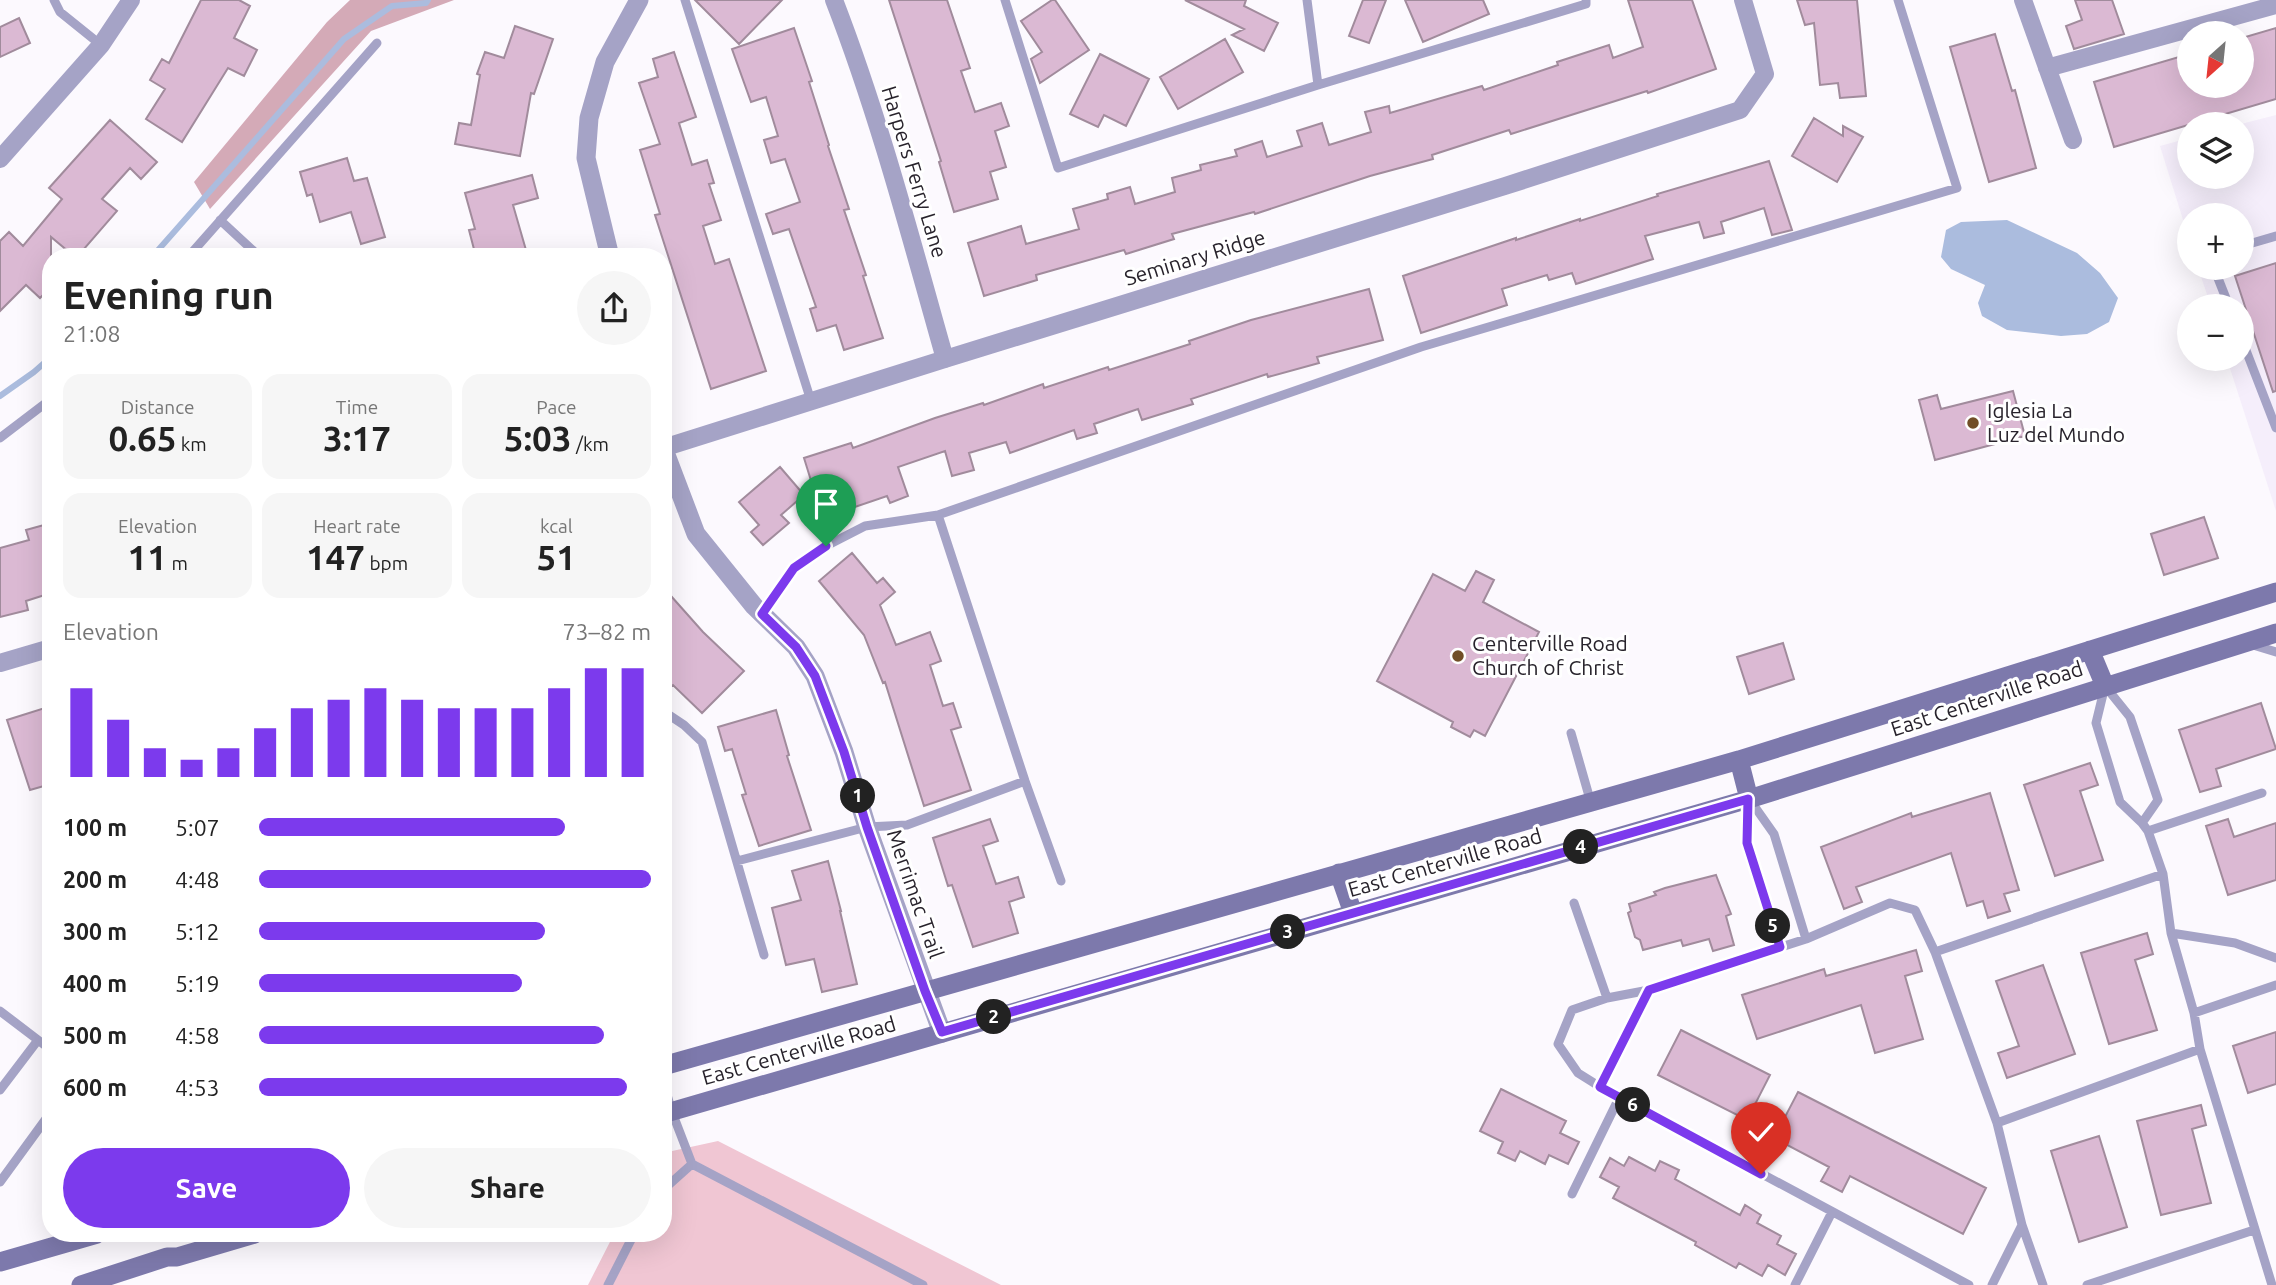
<!DOCTYPE html>
<html lang="en">
<head>
<meta charset="utf-8">
<style>
  body { margin:0; font-family:Ubuntu,sans-serif; background:#f6f6f6; color:#222; height:100vh; display:flex; flex-direction:column; font-size:26px; white-space:nowrap }
  * { box-sizing:border-box; margin:0 }
  p { font-size:23px; color:#767676 }
  .icon { flex:none; width:38px; height:38px; fill:none; stroke:currentColor; stroke-width:2; stroke-linecap:round; stroke-linejoin:round }
  .map { position:relative; flex:1; overflow:hidden }
  .details { position:absolute; left:42px; top:248px; width:630px; height:994px; display:flex; flex-direction:column; background:#fff; border-radius:28px; box-shadow:0 7px 28px #0002 }
  .details>* { flex:none }
  .needle { width:46px; rotate:207deg }
  .fabs { position:absolute; left:2177px; top:21px; display:grid; gap:14px }
  .fabs a { display:grid; place-items:center; width:77px; height:77px; border-radius:50%; background:#fff; box-shadow:0 7px 28px #0002; font-size:35px }
  .pin { position:absolute; display:grid; place-items:center; width:60px; height:60px; color:#fff; margin:-72px -30px; border-radius:50% 50% 50% 0; rotate:-45deg; box-shadow:0 0 7px #0007 }
  .pin .icon { rotate:45deg }
  .km { position:absolute; width:35px; height:35px; margin:-18px; border-radius:50%; background:#222; color:#fff; font-size:19px; line-height:35px; text-align:center }
  .round { display:grid; place-items:center; flex:none; width:74px; height:74px; border-radius:37px; background:#f6f6f6 }
  .headline { display:flex; align-items:center; justify-content:space-between; height:119px; padding:0 21px }
  h1 { font-size:38px; font-weight:600; line-height:52px }
  .metrics { display:grid; grid-template-columns:repeat(3,1fr); gap:10px; height:119px; padding:7px 21px }
  .metrics div { display:grid; align-content:center; border-radius:18px; background:#f6f6f6; text-align:center }
  .metrics b { font-size:35px; font-weight:600 }
  .metrics small { font-size:19px; font-weight:400 }
  .metrics p { font-size:19px }
  .chart { height:196px; padding:14px 21px }
  .chart p { display:flex; justify-content:space-between }
  .chart svg { width:100%; height:126px; margin-top:7px; stroke:#7c3aed; stroke-width:6 }
  .primary-button { display:flex; gap:14px; margin-top:auto; padding:14px 21px }
  .primary-button a { flex:1; height:80px; border-radius:42px; background:#7c3aed; color:#fff; font-size:28px; font-weight:600; line-height:80px; text-align:center }
  .primary-button a+a { background:#f6f6f6; color:#222 }
  ul { padding:0 21px; list-style:none; font-size:23px }
  li { display:grid; grid-template-columns:112px 84px 1fr; align-items:center; height:52px }
  li i { height:18px; border-radius:9px; background:#7c3aed }
  .map>svg:first-child { display:block }
  .built { fill:#f5eefb }
  .green { fill:#f0c6d3 }
  .forest { fill:#d4aab7 }
  .water { fill:#abbcde }
  .lines { fill:none; stroke-linecap:round; stroke-linejoin:round }
  .stream { stroke:#abbcde; stroke-width:6 }
  .building { fill:#dbb9d3; stroke:#a18b9c; stroke-width:2 }
  .service { stroke:#a5a3c6; stroke-width:9 }
  .minor { stroke:#a5a3c6; stroke-width:18 }
  .tertiary { stroke:#a5a3c6; stroke-width:19 }
  .secondary { stroke:#7d79ac; stroke-width:19 }
  .route-casing { stroke:#fff; stroke-width:14 }
  .route { stroke:#7c3aed; stroke-width:9 }
  .poi-dot { fill:#714e27; stroke:#fff; stroke-width:2.5 }
  .labels { text-anchor:middle; stroke-width:6; stroke-linejoin:round; paint-order:stroke }
  .street-label { font-size:21px; fill:#28232c; stroke:#fff }
  .poi-label { font-size:21px; fill:#28232c; stroke:#fff; text-anchor:start }
</style>
</head>
<body>
<div class="map">
<svg width="2276" height="1285" viewBox="0 0 2276 1285">
  <rect width="100%" height="100%" fill="#fcf9fe"/>
  <!-- built -->
  <path class="built" d="M2276 115V511L2227 359H2242V306H2211L2198 268H2242V215H2189V239L2160 146 2189 138V177H2242L2241 124Z"/>
  <!-- green -->
  <path class="green" d="M718 1141 1001 1285H588L614 1234H663V1153Z"/>
  <!-- forest -->
  <path class="forest" d="M350 0H454L371 31 210 209 194 182 327 22Z"/>
  <!-- water -->
  <path class="water" d="M2007 220 2077 253 2100 273 2118 298 2109 322 2087 334 2061 336 2007 330 1982 316 1978 303 1985 285 1951 269 1941 257 1946 230 1961 222Z"/>
  <g class="lines">
    <!-- stream -->
    <path class="stream" d="M152 257 344 39 392 6 426 3 428 0
      M0 396 34 372 51 357"/>
  </g>
  <!-- building -->
  <path class="building" d="M201 0H239L250 6 234 38 257 50 244 76 228 68 182 142 146 119 165 89 150 80 162 59 169 63Z
    M695 0H782L739 44Z
    M889 0H947L970 68 961 71 975 112 1001 103 1009 126 995 131 1006 167 990 172 998 199 954 212 939 162 941 161Z
    M1052 0H1055L1089 50 1040 83 1031 59 1042 52 1021 21Z
    M1185 0H1246L1244 6 1278 23 1264 51 1232 35 1244 29Z
    M1363 0H1386L1369 43 1349 36Z
    M1405 0H1483L1489 14 1423 42Z
    M1628 0H1692L1716 69 1648 93 1647 91 1511 134 1509 130 1432 155 1433 159 1370 176 1255 214 1254 212 1172 234 1174 239 1126 254 1124 250 1036 275 1037 280 984 296 968 243 1021 226 1026 244 1079 229 1073 209 1108 199 1107 194 1130 187 1135 204 1175 192 1172 178 1201 170 1200 165 1237 156 1235 150 1262 141 1267 157 1302 146 1297 131 1322 123 1329 145 1371 132 1365 112 1389 106 1390 113 1482 86 1484 90 1558 65 1557 62 1609 45 1613 58 1643 47Z
    M1797 0H1857L1866 96 1840 98 1838 83 1820 85 1814 23 1805 25Z
    M2075 0H2112L2124 34 2074 49 2066 26 2082 20Z
    M19 18 30 43 0 57V27Z
    M515 26 553 39 534 94 531 93 520 156 455 144 459 123 471 125 480 75 477 74 485 52 504 58Z
    M794 28 812 81 809 82 829 145 828 146 849 209 844 210 866 275 863 276 883 338 844 350 836 325 817 331 810 309 816 307 789 229 773 234 766 214 800 202 785 159 771 163 764 140 778 136 766 97 751 102 732 49Z
    M2276 28V99L2114 147 2094 82 2189 54V86H2242V38Z
    M1995 34 2012 91 2015 90 2036 168 1989 182 1950 47Z
    M1225 39 1243 72 1178 109 1160 77Z
    M674 52 696 117 679 123 692 165 707 160 714 183 709 184 721 220 703 226 715 264 729 259 766 371 711 389 655 215 660 214 640 150 660 144 639 83 658 77 653 59Z
    M1100 54 1149 79 1126 126 1104 115 1098 127 1070 114Z
    M1814 118 1843 136V126L1863 137 1837 182 1792 156Z
    M110 120 157 162 141 179 130 168 102 199 117 211 77 257H75L51 237V287L40 298 26 285 0 311V241L9 232 23 246 62 199 49 188Z
    M347 158 354 181 367 178 385 237 361 244 351 212 320 222 312 194 307 196 300 172Z
    M1769 161 1792 230 1772 235 1764 208 1721 222 1724 233 1704 238 1699 222 1645 236 1653 259 1576 284 1572 273 1549 280 1547 275 1502 289 1507 305 1421 333 1403 276 1516 238V240L1580 219V221L1658 196 1657 194Z
    M532 175 538 198 513 205 528 257H476L469 230 475 229 465 193Z
    M2276 263V391L2273 392 2235 276Z
    M1369 289 1383 340 1317 357 1319 363 1268 377 1267 374 1191 399 1193 404 1142 420 1138 409 1094 424 1097 433 1077 439 1074 430 1010 453 1006 442 969 453 974 470 952 476 945 451 898 467 908 496 890 503 887 496 849 509 844 491 817 500 804 458 851 443 853 448 935 418 983 403 984 405 1043 384 1044 388 1108 367 1109 370 1190 344 1189 341 1251 320Z
    M2013 391 2025 436 1935 460 1919 400 1937 395 1941 409Z
    M780 467 804 495 781 515 789 523 763 545 751 532 759 525 739 502Z
    M2204 517 2218 558 2164 575 2151 534Z
    M51 523V593L26 601 28 610 0 617V548L29 540 26 530Z
    M852 553 877 583 883 578 895 592 880 605 896 645 930 632 941 661 930 665 943 706 953 703 961 727 951 730 971 790 924 806 885 682 883 683 864 635 819 581Z
    M1476 571 1494 580 1483 602 1539 632 1485 736 1474 730 1470 737 1451 727 1453 722 1377 681 1433 574 1465 591Z
    M663 587 703 632 744 671 702 713 673 685 663 694Z
    M1783 643 1794 679 1749 694 1737 657Z
    M2261 703 2276 749 2216 769 2221 786 2200 792 2179 730Z
    M51 706V784L30 790 7 720Z
    M776 710 789 755 787 756 811 830 759 846 742 795 746 794 732 749 725 751 718 727Z
    M2090 763 2098 785 2080 791 2103 860 2055 876 2024 785Z
    M1990 793 2019 890 2004 894 2010 911 1988 918 1983 901 1967 906 1951 853 1856 887 1862 902 1844 909 1821 847 1911 813 1912 817Z
    M990 819 998 841 983 846 996 884 1018 877 1024 897 1009 902 1018 933 973 947 952 885 948 886 933 838Z
    M2228 819 2234 837 2276 823V880L2228 895 2206 826Z
    M828 861 841 911H840L857 984 822 992 814 959 786 965 772 908 801 900 792 871Z
    M1716 875 1731 914 1726 916 1734 945 1713 951 1709 939 1683 946 1681 940 1643 950 1640 940 1635 937 1628 913 1631 911 1629 904 1656 895 1654 892 1665 888Z
    M2147 933 2153 954 2135 960 2157 1030 2109 1044 2081 953Z
    M1916 950 1922 971 1905 976 1923 1039 1875 1053 1861 1005 1757 1039 1742 995 1824 969 1826 976Z
    M2043 965 2075 1054 2007 1078 1998 1053 2019 1046 1996 981Z
    M1681 1030 1770 1075 1747 1120 1658 1075Z
    M2276 1032V1084L2248 1093 2233 1046Z
    M1501 1089 1566 1121 1560 1133 1579 1142 1568 1164 1549 1155 1545 1164 1520 1151 1515 1161 1498 1153 1503 1142 1480 1131Z
    M1798 1092 1986 1188 1963 1234 1850 1176 1842 1192 1821 1181 1829 1167 1774 1138Z
    M2201 1105 2206 1125 2192 1129 2211 1203 2161 1215 2137 1121Z
    M2099 1136 2127 1227 2079 1242 2051 1151Z
    M1629 1157 1655 1171 1660 1161 1679 1170 1675 1179 1740 1215 1745 1205 1761 1215 1757 1223 1781 1236 1777 1244 1796 1254 1785 1275 1768 1265 1762 1276 1739 1263 1736 1268 1695 1245 1696 1242 1613 1198 1619 1187 1600 1177 1610 1158 1624 1166Z"/>
  <g class="lines">
    <!-- service -->
    <path class="service" d="M54 0 60 12 101 45
      M685 0 811 401
      M1005 0 1058 168 1318 85 1586 4V0
      M1307 0 1318 85
      M220 220 260 257
      M2242 246 2276 236
      M188 257 377 43
      M2214 268 2229 306
      M2242 340 2276 428
      M0 438 51 399
      M938 515 1421 347 1957 188 1898 0
      M762 614 794 568 826 546 865 526 938 515 1025 781 1061 881
      M2253 645 2276 652
      M2105 686 2130 717 2158 800 2142 823 2120 802 2096 723Z
      M663 711 684 725 702 742 764 955
      M1571 733 1591 803
      M1748 800 1747 843 1780 947
      M1750 800 1774 834 1806 939
      M2142 823 2148 831 2163 874 2171 933 2194 1013 2200 1049 2272 1285
      M2148 831 2262 793
      M737 861 867 827 907 825 1025 781
      M1574 903 1607 998
      M2171 933 2235 943 2276 958
      M1935 952 2163 874
      M0 1011 38 1040
      M2194 1013 2276 985
      M663 1081 672 1112 692 1164 923 1285
      M1600 1087 1649 990
      M0 1090 38 1040 51 1050
      M1997 1123 2200 1049
      M0 1182 51 1112
      M663 1190 692 1164
      M1572 1194 1619 1098
      M608 1285 634 1234
      M1795 1285 1832 1212
      M1969 1285 1602 1088 1578 1073 1558 1044 1572 1010 1607 998 1649 990 1806 939 1890 903 1915 910 1935 952 1997 1123 2022 1225 2043 1285
      M1992 1285 2022 1225
      M2087 1285 2254 1230"/>
    <!-- minor -->
    <path class="minor" d="M834 0C879 116 911 239 945 359
      M2023 0 2073 140
      M2047 68 2276 5
      M0 159 101 45 131 0
      M663 448 945 359 1505 186 1740 110 1765 74 1743 0
      M0 663 51 648"/>
    <!-- tertiary -->
    <path class="tertiary" d="M610 257 586 158 589 118 605 62 639 0
      M663 447 696 534 754 606 796 647 815 676 844 752 867 827 942 1033"/>
    <!-- secondary -->
    <path class="secondary" d="M2090 650 2105 686
      M1739 760 1749 799
      M1339 873 1353 913
      M663 1066 1739 760 2276 592
      M663 1114 1749 799 2276 633
      M0 1262 97 1234
      M81 1285 167 1257H177L255 1234"/>
  </g>
  <g class="lines">
    <defs>
      <path id="route" d="M826 546 794 568 762 614 796 647 815 676 844 752 867 827 925 991 942 1032 1748 799 1747 843 1780 947 1649 990 1600 1087 1761 1174"/>
    </defs>
    <!-- route casing -->
    <use href="#route" class="route-casing"/>
    <!-- route -->
    <use href="#route" class="route"/>
  </g>
  <!-- markers -->
  <g class="poi-dot">
    <circle cx="1973" cy="423" r="7"/>
    <circle cx="1458" cy="656" r="7"/>
  </g>
  <g class="labels">
    <!-- street labels -->
    <g class="street-label">
      <text transform="translate(914 172) rotate(73)" y="7">Harpers Ferry Lane</text>
      <text transform="translate(1195 258) rotate(-17)" y="7">Seminary Ridge</text>
      <text transform="translate(1987 699) rotate(-18)" y="7">East Centerville Road</text>
      <text transform="translate(1445 863) rotate(-16)" y="7">East Centerville Road</text>
      <text transform="translate(915 894) rotate(71)" y="7">Merrimac Trail</text>
      <text transform="translate(799 1051) rotate(-16)" y="7">East Centerville Road</text>
    </g>
    <!-- poi labels -->
    <g class="poi-label">
      <text x="1987" y="418">Iglesia La<tspan x="1987" dy="24">Luz del Mundo</tspan></text>
      <text x="1472" y="651">Centerville Road<tspan x="1472" dy="24">Church of Christ</tspan></text>
    </g>
  </g>
</svg>
<div class="fabs">
<a><svg class="needle" viewBox="-14 -14 28 28"><path d="M0-13l5 13h-10z" fill="#e53935"/><path d="M0 13l5-13h-10z" fill="#767676"/></svg></a>
<a><svg class="icon" aria-label="layers" viewBox="0 0 24 24"><path d="M12 4l9 5-9 5-9-5zM3 14l9 5 9-5"/></svg></a>
<a>+</a>
<a>−</a>
</div>
<div class="pin" style="left:826px;top:546px;background:#1e9e55"><svg class="icon" aria-label="arrive" viewBox="0 0 24 24"><path d="M6 21V4h12l-3 4 3 4H6"/></svg></div>
<div class="pin" style="left:1761px;top:1174px;background:#d93025"><svg class="icon" aria-label="check" viewBox="0 0 24 24"><path d="M5 12l5 5 9-10"/></svg></div>
<b class="km" style="left:858px;top:796px">1</b>
<b class="km" style="left:994px;top:1017px">2</b>
<b class="km" style="left:1288px;top:932px">3</b>
<b class="km" style="left:1581px;top:847px">4</b>
<b class="km" style="left:1773px;top:926px">5</b>
<b class="km" style="left:1633px;top:1105px">6</b>
<section class="details">
<div class="headline"><div><h1>Evening run</h1><p>21:08</p></div><a class="round"><svg class="icon" aria-label="share" viewBox="0 0 24 24"><path d="M12 15V3M7 8l5-5 5 5M5 13v7h14v-7"/></svg></a></div>
<div class="metrics">
<div><p>Distance</p><b>0.65<small> km</small></b></div>
<div><p>Time</p><b>3:17</b></div>
<div><p>Pace</p><b>5:03<small> /km</small></b></div>
</div>
<div class="metrics">
<div><p>Elevation</p><b>11<small> m</small></b></div>
<div><p>Heart rate</p><b>147<small> bpm</small></b></div>
<div><p>kcal</p><b>51</b></div>
</div>
<div class="chart"><p><span>Elevation</span>73–82 m</p>
<svg viewBox="0 0 160 44" preserveAspectRatio="none"><path d="M5 44V13M15 44V24M25 44V34M35 44V38M45 44V34M55 44V27M65 44V20M75 44V17M85 44V13M95 44V17M105 44V20M115 44V20M125 44V20M135 44V13M145 44V6M155 44V6"/></svg>
</div>
<ul>
<li><b>100 m</b>5:07<i style="width:78%"></i></li>
<li><b>200 m</b>4:48<i style="width:100%"></i></li>
<li><b>300 m</b>5:12<i style="width:73%"></i></li>
<li><b>400 m</b>5:19<i style="width:67%"></i></li>
<li><b>500 m</b>4:58<i style="width:88%"></i></li>
<li><b>600 m</b>4:53<i style="width:94%"></i></li>
</ul>
<div class="primary-button"><a>Save</a><a>Share</a></div>
</section>
</div>
</body>
</html>
